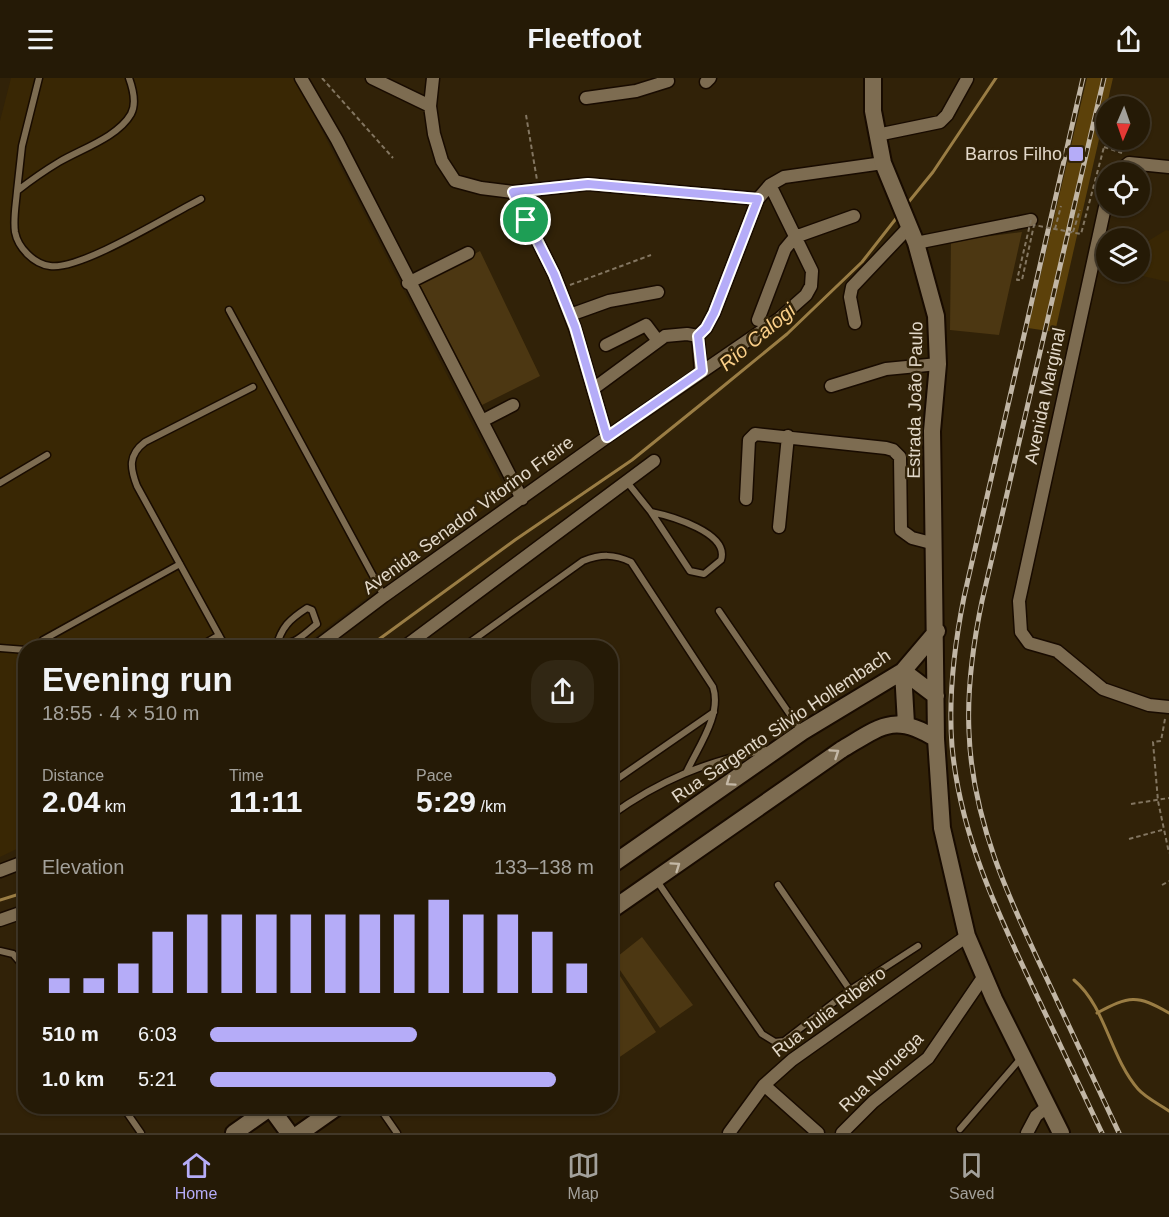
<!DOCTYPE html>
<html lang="en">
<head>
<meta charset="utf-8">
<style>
  body { margin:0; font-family:Arial,sans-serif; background:#312714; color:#f1f3f6; height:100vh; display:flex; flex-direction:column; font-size:22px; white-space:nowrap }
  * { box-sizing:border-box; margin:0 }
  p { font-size:20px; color:#a3a19b }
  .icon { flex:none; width:33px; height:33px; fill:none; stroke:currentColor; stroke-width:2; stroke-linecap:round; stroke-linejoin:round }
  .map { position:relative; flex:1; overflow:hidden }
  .panel { position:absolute; left:18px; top:562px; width:600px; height:474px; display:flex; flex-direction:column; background:#251a06; border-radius:24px; box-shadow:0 2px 4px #0004,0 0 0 2px #423828 }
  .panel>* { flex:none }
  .needle { width:39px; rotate:182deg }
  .fabs { position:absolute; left:1096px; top:18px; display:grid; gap:12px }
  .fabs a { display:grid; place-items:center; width:54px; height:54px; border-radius:50%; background:#251a06; box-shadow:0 2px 4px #0004,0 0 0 2px #423828; font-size:30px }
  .pin { position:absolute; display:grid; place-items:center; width:51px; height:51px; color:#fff; margin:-26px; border:3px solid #fff; border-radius:50%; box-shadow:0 2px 6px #0007 }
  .round { display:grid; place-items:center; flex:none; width:63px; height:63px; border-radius:24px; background:#312714 }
  .overview { display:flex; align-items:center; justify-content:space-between; height:102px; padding:0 24px }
  h1 { font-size:33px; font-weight:800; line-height:45px }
  .metrics { display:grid; grid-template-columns:repeat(3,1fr); gap:9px; height:102px; padding:6px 24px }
  .metrics div { display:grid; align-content:center }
  .metrics b { font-size:30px; font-weight:800 }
  .metrics small { font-size:16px; font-weight:400 }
  .metrics p { font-size:16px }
  .chart { height:168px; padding:12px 24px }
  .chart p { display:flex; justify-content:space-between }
  .chart svg { width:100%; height:108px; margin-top:6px; stroke:#b5acf8; stroke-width:6 }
  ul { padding:0 24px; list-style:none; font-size:20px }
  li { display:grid; grid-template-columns:96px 72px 1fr; align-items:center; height:45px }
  li i { height:15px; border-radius:8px; background:#b5acf8 }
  header { display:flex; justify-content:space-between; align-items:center; height:78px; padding:0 24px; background:#251a06; font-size:27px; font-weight:800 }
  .tabs { display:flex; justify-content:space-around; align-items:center; height:84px; border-top:2px solid #423828; background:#251a06; font-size:16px; color:#a3a19b }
  .tabs a { display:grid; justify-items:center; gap:3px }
  .tabs .on { color:#b5acf8 }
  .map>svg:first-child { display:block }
  .built { fill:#392704 }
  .green { fill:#4c3712 }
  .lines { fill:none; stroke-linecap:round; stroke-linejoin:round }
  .stream { stroke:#9a7d44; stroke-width:3 }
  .building { fill:#5c410a }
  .lane-casing { stroke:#180b00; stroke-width:9 }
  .street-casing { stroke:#180b00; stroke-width:15 }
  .secondary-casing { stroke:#180b00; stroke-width:20 }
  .path { stroke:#837661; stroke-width:2; stroke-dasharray:4.5 3; stroke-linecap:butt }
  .lane { stroke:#7d6c51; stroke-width:6 }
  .street { stroke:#7d6c51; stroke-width:12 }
  .secondary { stroke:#7d6c51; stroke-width:16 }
  .rail-casing { stroke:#c1b6a5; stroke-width:5 }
  .rail { stroke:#312208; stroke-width:3; stroke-dasharray:9; stroke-linecap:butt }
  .path-bridge { stroke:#837661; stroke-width:2; stroke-dasharray:4.5 3; stroke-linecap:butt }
  .oneway { stroke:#c4b8a6 }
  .route-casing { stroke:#fff; stroke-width:12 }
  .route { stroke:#b5acf8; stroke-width:8 }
  .poi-dot { fill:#b5acf8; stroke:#312208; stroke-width:2 }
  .labels { text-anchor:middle; stroke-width:5; stroke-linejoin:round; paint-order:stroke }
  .poi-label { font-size:18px; fill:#e3d9ca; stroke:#312208; text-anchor:end }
  .street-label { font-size:18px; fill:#e3d9ca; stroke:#312208 }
  .water-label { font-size:20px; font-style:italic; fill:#f9ce88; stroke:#312208 }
</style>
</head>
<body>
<header><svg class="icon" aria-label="menu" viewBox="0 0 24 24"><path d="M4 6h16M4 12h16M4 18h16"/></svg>Fleetfoot<svg class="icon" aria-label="share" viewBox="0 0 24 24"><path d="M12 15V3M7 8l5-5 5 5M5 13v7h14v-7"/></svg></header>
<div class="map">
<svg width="1169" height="1055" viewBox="0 0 1169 1055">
  <rect width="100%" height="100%" fill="#312208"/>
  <!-- built -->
  <path class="built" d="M11 0H295L507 414 300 570H26L25 767 0 779V43Z
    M1166 152 1169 153V204L1138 197 1145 165Z"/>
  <!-- green -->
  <path class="green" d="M1022 154 999 257 950 252 951 163Z
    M480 173 540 298 482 327 419 205Z
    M642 859 693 927 660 950 613 882Z
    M611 884 656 954 611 985H610Z"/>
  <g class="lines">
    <!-- stream -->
    <path class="stream" d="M907 126 933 94 996 0
      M367 570 515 462 632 382 715 315 787 256 862 184 898 138
      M0 822 26 814
      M1074 902C1106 929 1110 979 1138 1011 1146 1020 1159 1026 1169 1033
      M1097 935C1129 918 1137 916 1169 935"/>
  </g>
  <!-- building -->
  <path class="building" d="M1087 0H1113L1055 254 1028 250Z"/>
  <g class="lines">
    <defs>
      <path id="lane" d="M129 0C133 11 137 25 131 36 118 59 81 71 59 84 44 93 30 103 17 113 16 126 13 141 15 154 18 170 34 186 50 188 80 193 171 136 201 121
        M17 113 22 68 39 0
        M229 232 384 518
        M627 404 651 434 690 493 704 496 721 482C730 455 671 438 651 434
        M0 405 47 377
        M719 533 802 654
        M0 570 26 572
        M37 570 43 562 180 486
        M197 570 219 557
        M226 570 137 408C130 390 128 377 145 364L253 309
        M276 570C281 549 290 541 307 530L312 532 317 546C305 555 293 570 278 564
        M462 570 583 483C601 476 614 476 631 484L713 609C722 637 698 669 686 695
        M21 703 26 700
        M610 706 714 634
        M610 738C660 702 706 683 766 672
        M657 803 762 956 775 964 784 963 850 912 918 868
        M778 807 850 912
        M0 873 13 876 26 891
        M123 1029 141 1055
        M379 1029 397 1055
        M960 1051 1022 979"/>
      <path id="street" d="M301 0 337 62 522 421
        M372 0 430 28
        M433 0 430 28 434 56 442 83 455 103 481 110 513 114 588 106 758 121 770 107 784 99 883 85
        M706 4 710 0
        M586 20 636 13 668 3 667 0
        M877 57 940 44 947 37 967 1
        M1118 94 1129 85 1169 89
        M513 114 554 196 575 250 607 359
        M1107 120 1019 523 1021 554 1029 565 1057 573 1103 611 1149 627 1169 629
        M916 165 1031 142
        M408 205 468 175
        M570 237 609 223 658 214
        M758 242 785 171 795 159 854 138
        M855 245 850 219 852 209 909 149
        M606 267 646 247 658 263
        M701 293 698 258 706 250 714 235 758 121
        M831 308 886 291 938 286
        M593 311 665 258 687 256 698 258
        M482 343 513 327
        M746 421 749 362 755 356 886 370 893 372 900 379 901 452 912 460 935 466
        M779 449 788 358
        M315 570 384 518 607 359 779 241 806 217 811 208 812 193 770 107
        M403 570 654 383
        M0 793 26 783
        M0 842 26 833
        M764 1007 818 1055
        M729 1055 764 1007 792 982 967 858
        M842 1055 873 1024 928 980 984 898
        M1027 1055 1036 1038 1048 1028"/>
      <path id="secondary" d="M873 0V33L883 85 916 165 936 238 938 286 932 353 933 421 936 661 942 750 967 858 994 921 1061 1055
        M903 593 906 646
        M903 593 936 618
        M610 788 802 654 903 593 937 553
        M610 833 841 672C880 649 894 634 936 661
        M270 1029 289 1055
        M234 1055 271 1029
        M300 1055 337 1029"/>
    </defs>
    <!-- lane casing -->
    <use href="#lane" class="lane-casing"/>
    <!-- street casing -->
    <use href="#street" class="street-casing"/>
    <!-- secondary casing -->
    <use href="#secondary" class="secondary-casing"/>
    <!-- path -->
    <path class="path" d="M322 0 393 80
      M526 37 537 102
      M1104 69 1122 75
      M1055 151 1061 128
      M1073 154 1080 132
      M570 207 651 177
      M1165 641 1161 663 1153 664 1158 723 1169 775
      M1131 726 1169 720
      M1129 761 1162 752
      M1162 807 1169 803"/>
    <!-- lane -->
    <use href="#lane" class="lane"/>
    <!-- street -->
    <use href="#street" class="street"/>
    <!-- secondary -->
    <use href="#secondary" class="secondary"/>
    <defs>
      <path id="rail" d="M1083 0 964 519C954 569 948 617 952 668 960 757 998 836 1036 916 1058 962 1080 1009 1102 1055
        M1104 0 982 523C973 566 967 610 969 654 972 742 1009 821 1046 899 1070 951 1095 1003 1119 1055"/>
    </defs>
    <!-- rail casing -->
    <use href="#rail" class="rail-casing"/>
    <!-- rail -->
    <use href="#rail" class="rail"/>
    <!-- path-bridge -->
    <path class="path-bridge" d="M1031 142 1017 202H1022L1034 147 1081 156 1104 69"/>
  </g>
  <!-- one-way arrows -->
  <defs><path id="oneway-chevron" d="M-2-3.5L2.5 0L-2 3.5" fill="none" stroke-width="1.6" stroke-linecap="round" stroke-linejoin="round" transform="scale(1.5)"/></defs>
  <g class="oneway">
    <use href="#oneway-chevron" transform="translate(835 675) rotate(-34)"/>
    <use href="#oneway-chevron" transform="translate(730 704) rotate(145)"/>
    <use href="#oneway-chevron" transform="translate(676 788) rotate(-35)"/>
  </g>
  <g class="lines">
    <defs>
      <path id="route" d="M588 106 758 121 714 235 706 250 698 258 702 293 607 359 575 249 554 196 513 114Z"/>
    </defs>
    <!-- route casing -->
    <use href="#route" class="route-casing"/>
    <!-- route -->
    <use href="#route" class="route"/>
  </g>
  <!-- markers -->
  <rect class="poi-dot" x="1068" y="68" width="16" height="16" rx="3"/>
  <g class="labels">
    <!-- poi labels -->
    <g class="poi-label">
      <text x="1062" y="82">Barros Filho</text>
    </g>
    <!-- street labels -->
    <g class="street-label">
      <text transform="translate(1045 318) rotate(-78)" y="6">Avenida Marginal</text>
      <text transform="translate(915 322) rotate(-89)" y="6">Estrada João Paulo</text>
      <text transform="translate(468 437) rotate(-36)" y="6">Avenida Senador Vitorino Freire</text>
      <text transform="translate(781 648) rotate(-34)" y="6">Rua Sargento Silvio Hollembach</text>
      <text transform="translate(829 934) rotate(-37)" y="6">Rua Julia Ribeiro</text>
      <text transform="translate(881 994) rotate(-43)" y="6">Rua Noruega</text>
    </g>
    <!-- water labels -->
    <g class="water-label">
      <text transform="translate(757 259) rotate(-40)" y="7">Rio Calogi</text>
    </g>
  </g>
</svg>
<div class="fabs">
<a><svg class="needle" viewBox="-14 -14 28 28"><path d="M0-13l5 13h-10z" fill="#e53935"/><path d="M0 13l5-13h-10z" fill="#a3a19b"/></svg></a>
<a><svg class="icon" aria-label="locate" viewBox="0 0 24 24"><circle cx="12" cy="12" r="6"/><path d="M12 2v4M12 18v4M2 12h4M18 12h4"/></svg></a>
<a><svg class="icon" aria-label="layers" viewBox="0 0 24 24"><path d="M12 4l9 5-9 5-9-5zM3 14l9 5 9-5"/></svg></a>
</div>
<div class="pin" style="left:526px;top:142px;background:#1e9e55"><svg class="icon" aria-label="arrive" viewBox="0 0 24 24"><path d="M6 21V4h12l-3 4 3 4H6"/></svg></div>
<section class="panel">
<div class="overview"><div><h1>Evening run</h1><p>18:55 · 4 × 510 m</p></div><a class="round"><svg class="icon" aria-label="share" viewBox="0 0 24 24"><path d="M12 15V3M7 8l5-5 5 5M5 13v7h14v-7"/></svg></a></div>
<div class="metrics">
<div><p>Distance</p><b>2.04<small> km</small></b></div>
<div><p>Time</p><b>11:11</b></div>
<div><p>Pace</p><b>5:29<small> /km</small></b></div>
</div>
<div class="chart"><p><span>Elevation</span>133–138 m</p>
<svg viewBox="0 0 160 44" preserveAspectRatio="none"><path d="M5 44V38M15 44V38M25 44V32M35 44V19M45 44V12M55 44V12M65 44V12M75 44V12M85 44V12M95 44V12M105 44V12M115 44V6M125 44V12M135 44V12M145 44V19M155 44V32"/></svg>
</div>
<ul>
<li><b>510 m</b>6:03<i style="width:54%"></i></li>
<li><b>1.0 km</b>5:21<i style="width:90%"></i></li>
</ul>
</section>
</div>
<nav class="tabs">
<a class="on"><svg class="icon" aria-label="home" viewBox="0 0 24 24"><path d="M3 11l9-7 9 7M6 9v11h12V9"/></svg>Home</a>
<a><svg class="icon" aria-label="map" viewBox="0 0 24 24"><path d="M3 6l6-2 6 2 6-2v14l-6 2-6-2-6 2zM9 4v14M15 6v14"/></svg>Map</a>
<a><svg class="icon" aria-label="saved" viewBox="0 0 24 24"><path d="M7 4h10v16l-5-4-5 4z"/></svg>Saved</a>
</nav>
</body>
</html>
